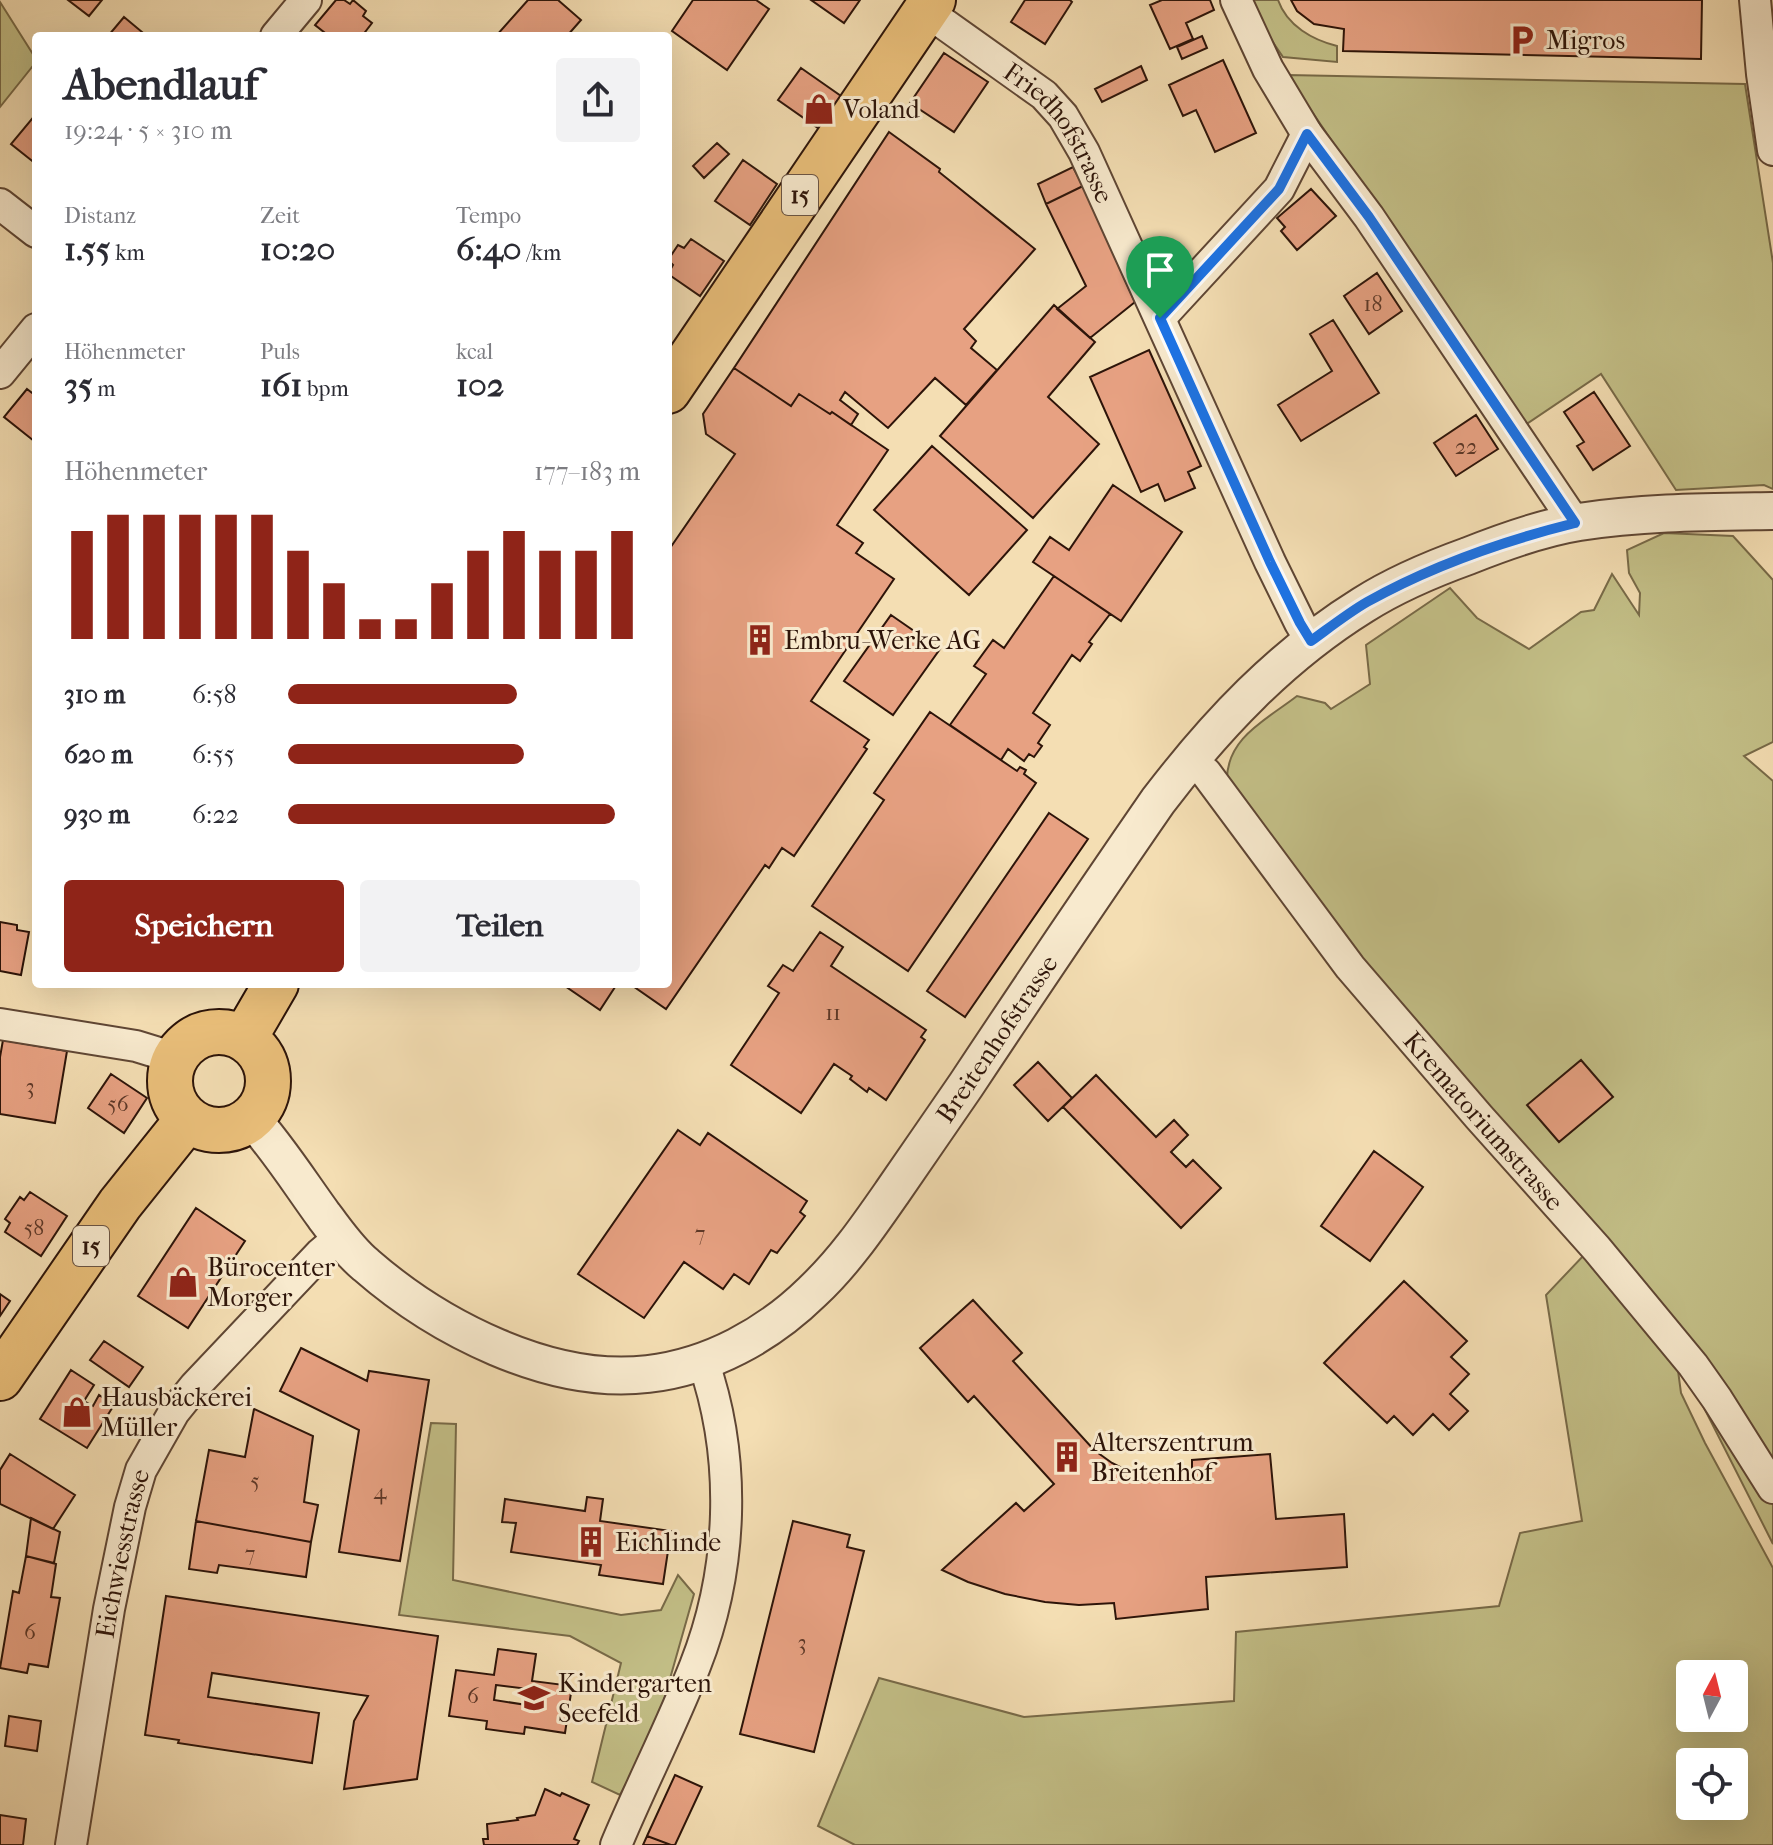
<!DOCTYPE html>
<html lang="de">
<head>
<meta charset="utf-8">
<style>
  body { margin:0; font-family:"IM FELL French Canon",serif; background:#f2f2f3; color:#2b2b33; height:100vh; display:flex; flex-direction:column; font-size:30px; white-space:nowrap }
  * { box-sizing:border-box; margin:0 }
  p { font-size:26px; color:#7c7c81 }
  .icon { flex:none; width:44px; height:44px; fill:none; stroke:currentColor; stroke-width:2; stroke-linecap:round; stroke-linejoin:round }
  .map { position:relative; flex:1; overflow:hidden }
  .panel { position:absolute; left:32px; top:32px; width:640px; height:956px; display:flex; flex-direction:column; background:#fff; border-radius:8px; box-shadow:0 8px 32px #0002 }
  .panel>* { flex:none }
  .needle { width:52px; rotate:7deg }
  .tools { position:absolute; left:1676px; top:1660px; display:grid; gap:16px }
  .tools a { display:grid; place-items:center; width:72px; height:72px; border-radius:8px; background:#fff; box-shadow:0 8px 32px #0002; font-size:40px }
  .pin { position:absolute; display:grid; place-items:center; width:68px; height:68px; color:#fff; margin:-82px -34px; border-radius:50% 50% 50% 0; rotate:-45deg; box-shadow:0 0 8px #0007 }
  .pin .icon { rotate:45deg }
  .round { display:grid; place-items:center; flex:none; width:84px; height:84px; border-radius:8px; background:#f2f2f3 }
  .summary { display:flex; align-items:center; justify-content:space-between; height:136px; padding:0 32px }
  h1 { font-size:44px; font-weight:800; line-height:60px }
  .figures { display:grid; grid-template-columns:repeat(3,1fr); gap:12px; height:136px; padding:8px 32px }
  .figures div { display:grid; align-content:center }
  .figures b { font-size:34px; font-weight:800 }
  .figures small { font-size:22px; font-weight:400 }
  .figures p { font-size:22px }
  .chart { height:224px; padding:16px 32px }
  .chart p { display:flex; justify-content:space-between }
  .chart svg { width:100%; height:144px; margin-top:8px; stroke:#8f2418; stroke-width:6 }
  .button { display:flex; gap:16px; margin-top:auto; padding:16px 32px }
  .button a { flex:1; height:92px; border-radius:8px; background:#8f2418; color:#fff; font-size:32px; font-weight:800; line-height:92px; text-align:center }
  .button a+a { background:#f2f2f3; color:#2b2b33 }
  ul { padding:0 32px; list-style:none; font-size:26px }
  li { display:grid; grid-template-columns:128px 96px 1fr; align-items:center; height:60px }
  li i { height:20px; border-radius:10px; background:#8f2418 }
  .map>svg:first-child { display:block }
  .green { fill:#c3bf87; stroke:#786a48; stroke-width:2; fill-rule:evenodd }
  .building { fill:#e7a182; stroke:#2d1409; stroke-width:2; fill-rule:evenodd }
  .lines { fill:none; stroke-linecap:round; stroke-linejoin:round }
  .minor-casing { stroke:#5f4634; stroke-width:34 }
  .tertiary-casing { stroke:#5f4634; stroke-width:40 }
  .primary-casing { stroke:#2d1409; stroke-width:48 }
  .minor { stroke:#f8eace; stroke-width:30 }
  .tertiary { stroke:#f8eace; stroke-width:36 }
  .primary { stroke:#eabf7a; stroke-width:44 }
  .route-casing { stroke:#fff; stroke-width:16 }
  .route { stroke:#1a73e8; stroke-width:10 }
  .labels { text-anchor:middle; stroke-width:6; stroke-linejoin:round; paint-order:stroke }
  .number-label { font-size:22px; fill:#5c3727 }
  .shield { fill:#f8eace; stroke:#6a5444; stroke-width:2 }
  .shield-label { font-size:24px; font-weight:bold; fill:#2d1409 }
  .poi-label { font-size:26px; fill:#2d1409; stroke:#f8eace; text-anchor:start }
  .street-label { font-size:26px; fill:#2d1409; stroke:#f8eace }
</style>
</head>
<body>
<div class="map">
<svg width="1773" height="1845" viewBox="0 0 1773 1845">
  <rect width="100%" height="100%" fill="#f4deb3"/>
  <filter id="stains"><feTurbulence type="fractalNoise" baseFrequency=".0025" numOctaves="4"/><feColorMatrix values="0 0 0 0 .2 0 0 0 0 .09 0 0 0 0 .02 0 0 0 .5 -.17"/></filter>
  <radialGradient id="worn" r=".72"><stop offset=".6" stop-color="#630" stop-opacity="0"/><stop offset="1" stop-color="#630" stop-opacity=".3"/></radialGradient>
  <!-- green -->
  <path class="green" d="M1249 0H1278C1287 26 1313 40 1337 46V62L1283 57 1261 25Z
    M0 2 36 59V62L0 107Z
    M1287 75 1745 84 1773 263V489L1764 485 1676 490 1601 374 1525 425Z
    M1664 533 1733 536 1773 580V742L1744 756 1773 781V1544L1694 1388 1293 875 1227 781C1226 738 1266 720 1297 696L1325 703 1331 709 1370 684 1366 645 1450 588 1477 618 1529 649 1581 612 1594 610 1612 574 1639 615 1640 593 1629 573 1627 550Z
    M1585 1254 1677 1363 1681 1393 1705 1443 1773 1568V1845H855L818 1826 879 1678 1024 1717 1234 1701 1236 1632 1499 1606 1520 1533 1582 1521 1546 1295ZM1690 1674H1734V1718H1690ZM1690 1762H1734V1806H1690Z
    M431 1423 456 1424 453 1580 621 1615 661 1610 678 1575 694 1594 656 1728 620 1795 592 1782 621 1663 570 1636 399 1615Z"/>
  <!-- building -->
  <path class="building" d="M68 0H102L89 16Z
    M336 0H344L350 4 353 0 366 11 363 16 372 23 362 36H329L315 25Z
    M528 0H558L581 20 567 36H496Z
    M693 0H756L769 9 727 70 672 31Z
    M811 0H860L844 23Z
    M1025 0H1070L1072 2 1045 44 1011 22Z
    M1162 0H1210L1214 10 1186 23 1193 39 1170 49 1150 5Z
    M1291 0H1702L1701 59 1343 51 1344 29 1314 24 1297 11Z
    M124 17 142 32 138 36H108Z
    M1202 36 1207 48 1182 59 1177 47Z
    M944 53 988 82 954 132 910 103Z
    M1223 60 1256 133 1215 152 1196 110 1183 116 1169 85Z
    M1141 66 1147 80 1102 102 1095 89Z
    M801 68 841 96 818 128 778 100Z
    M36 114V164L11 144Z
    M889 132 940 169 939 172 1035 249 964 329 976 341 971 348 997 370 966 405 935 378 888 428 845 392 840 400 858 414 851 425 832 412 830 414 799 394 791 406 734 368Z
    M717 143 729 154 704 178 693 166Z
    M743 160 777 184 750 225 715 201Z
    M1073 167 1083 186 1046 204 1038 184Z
    M1083 186 1135 302 1090 338 1057 309 1086 286 1046 204Z
    M1311 189 1336 216 1297 250 1281 231 1285 227 1277 218Z
    M691 239 724 261 700 296 668 274 673 265 668 260 678 245 684 248Z
    M1377 273 1402 311 1369 334 1344 296Z
    M1054 305 1095 342 1048 397 1099 444 1033 518 940 436Z
    M1333 320 1379 393 1301 441 1278 405 1332 371 1310 334Z
    M1149 350 1201 466 1188 472 1195 488 1165 501 1158 484 1141 492 1090 377Z
    M734 368 791 406 799 394 830 414 832 412 888 450 837 525 863 543 856 553 894 579 811 701 869 740 864 747 867 749 794 856 782 848 769 868 765 865 666 1009 630 984H668V551L735 454 706 434 703 414Z
    M27 389 36 396V439L34 441 4 417Z
    M1594 392 1630 446 1593 470 1577 446 1584 442 1564 412Z
    M1476 415 1498 449 1456 476 1434 443Z
    M932 446 1027 530 969 595 874 510Z
    M1113 485 1182 532 1121 621 1033 562 1050 537 1069 550Z
    M1054 576 1110 614 1089 642 1092 644 1080 661 1072 655 1033 713 1050 725 1038 743 1042 746 1034 757 1029 754 1024 761 1008 749 1001 760 950 725 986 674 974 666 993 640 1004 648Z
    M891 615 940 649 893 715 844 681Z
    M930 712 1017 771 1020 767 1026 770 1024 774 1036 783 908 971 812 906 884 800 874 793Z
    M1049 813 1088 839 965 1017 927 991Z
    M0 922 17 925V930L29 932 21 975 0 971Z
    M820 932 843 947 831 966 926 1030 921 1037 925 1040 886 1100 869 1088 867 1092 850 1079 852 1076 834 1064 801 1113 731 1065 779 993 768 986 783 965 793 971Z
    M562 984H617L600 1010Z
    M3 1040 67 1051 55 1123 0 1114V1057Z
    M1581 1060 1613 1097 1559 1142 1527 1105Z
    M1038 1062 1072 1098 1048 1121 1014 1085Z
    M111 1074 147 1098 124 1133 88 1108Z
    M1096 1075 1156 1137 1174 1120 1188 1135 1171 1152 1186 1167 1193 1160 1221 1188 1181 1228 1063 1107Z
    M678 1130 700 1145 708 1133 807 1201 800 1212 805 1216 777 1253 771 1250 749 1284 734 1274 723 1289 684 1262 644 1318 578 1274Z
    M1374 1151 1423 1187 1370 1261 1321 1226Z
    M30 1192 67 1216 41 1256 5 1232 10 1223 5 1219 20 1197 24 1200Z
    M196 1208 245 1241 188 1328 138 1296Z
    M1404 1281 1467 1341 1451 1357 1469 1374 1450 1394 1468 1411 1449 1430 1433 1414 1413 1435 1394 1416 1387 1423 1324 1363Z
    M0 1294 10 1301 0 1316Z
    M973 1300 1022 1353 1013 1361 1094 1450 1112 1463 1126 1470 1162 1476 1192 1472V1460L1270 1454 1276 1519 1344 1514 1347 1567 1206 1577 1208 1609 1116 1619 1114 1603 1079 1605 1045 1602 1005 1594 968 1582 942 1570 1016 1503 1024 1511 1054 1484 974 1396 968 1402 920 1348Z
    M104 1341 143 1367 129 1387 90 1360Z
    M301 1348 367 1381 369 1371 429 1380 400 1561 339 1552 359 1430 280 1391Z
    M71 1370 94 1385 84 1401 93 1406 99 1395 114 1405 87 1448 40 1419Z
    M254 1409 313 1436 304 1502 318 1505 311 1542 196 1521 209 1450 245 1457Z
    M10 1454 75 1495 53 1529 0 1504V1470Z
    M587 1497 603 1499 600 1521 671 1531 663 1584 599 1575 601 1565 511 1552 516 1523 502 1522 505 1499 585 1511Z
    M31 1518 60 1532 54 1563 26 1556Z
    M196 1521 311 1542 306 1577 219 1565 217 1573 189 1569Z
    M793 1521 850 1535 847 1547 864 1551 814 1752 740 1734Z
    M26 1556 56 1564 51 1597 60 1598 48 1667 29 1664 27 1673 0 1668 13 1591 19 1593Z
    M166 1596 438 1636 417 1779 344 1789 354 1721 368 1696 212 1673 208 1697 319 1713 312 1763 178 1743 179 1740 145 1735Z
    M498 1649 536 1654 532 1681 572 1686 565 1733 525 1727 524 1734 486 1729 487 1721 449 1716 456 1670 494 1675ZM496 1685 529 1689 527 1705 494 1700Z
    M9 1716 41 1721 37 1751 5 1746Z
    M675 1775 702 1787 675 1845H671L647 1836Z
    M545 1789 560 1796 562 1793 589 1805 574 1839 579 1841 577 1845H484L483 1839H488L487 1824 518 1820 517 1818 535 1815Z
    M0 1815 26 1819 23 1845H0Z
    M647 1836 671 1845H643Z"/>
  <g class="lines">
    <defs>
      <g id="minor">
        <path d="M1236 0 1268 69 1307 134 1369 217 1575 523"/>
        <path d="M1755 0 1762 74 1773 150"/>
        <path id="s1" d="M926 11 1044 95 1063 116 1084 152 1270 562 1300 623 1311 641"/>
        <path d="M276 36 306 0"/>
        <path d="M0 204 36 232"/>
        <path d="M1160 318 1279 189 1307 134"/>
        <path d="M0 373 36 329"/>
        <path id="s2" d="M1190 760 1206 773 1350 967 1479 1117 1597 1249 1693 1365 1717 1399 1773 1488"/>
        <path d="M0 1024 136 1046 175 1058"/>
        <path id="s3" d="M71 1845 109 1609 130 1507 141 1470 174 1412 195 1386 320 1254 340 1237"/>
        <path d="M616 1845C641 1785 671 1727 695 1666 733 1570 737 1459 703 1361"/>
      </g>
      <g id="tertiary">
        <path id="s4" d="M251 1118C278 1148 300 1183 324 1216 337 1233 349 1251 366 1265 437 1327 550 1386 648 1374 710 1367 768 1335 812 1292 844 1262 868 1227 893 1191 917 1156 942 1120 966 1085 1029 990 1093 895 1158 801 1216 725 1281 656 1363 605 1396 584 1432 569 1468 556 1503 542 1541 528 1579 522 1643 512 1708 512 1773 511"/>
      </g>
      <path id="primary" d="M668 391 933 0
        M170 1081a49 49 0 1 1 98 0a49 49 0 1 1-98 0Z
        M244 1039 276 984
        M0 1378 120 1204 188 1119"/>
    </defs>
    <!-- minor casing -->
    <use href="#minor" class="minor-casing"/>
    <!-- tertiary casing -->
    <use href="#tertiary" class="tertiary-casing"/>
    <!-- primary casing -->
    <use href="#primary" class="primary-casing"/>
    <!-- minor -->
    <use href="#minor" class="minor"/>
    <!-- tertiary -->
    <use href="#tertiary" class="tertiary"/>
    <!-- primary -->
    <use href="#primary" class="primary"/>
  </g>
  <g class="lines">
    <defs>
      <path id="route" d="M1307 134 1369 217 1575 523C1503 541 1433 565 1367 602 1348 613 1329 628 1311 641L1300 623 1270 562 1160 318 1279 189Z"/>
    </defs>
    <!-- route casing -->
    <use href="#route" class="route-casing"/>
    <!-- route -->
    <use href="#route" class="route"/>
  </g>
  <!-- icons -->
  <defs>
    <symbol id="parking-bare" viewBox="-9 -9 18 18"><path d="M-3.5-5.5H1a3.5 3.5 0 0 1 0 7H-1V5.5H-3.5ZM-1-3.4V-.6H.8a1.4 1.4 0 0 0 0-2.8Z" fill="#8f2418" stroke="#f8eace" stroke-width="2.5" paint-order="stroke"/></symbol>
    <symbol id="shop-bare" viewBox="-9 -9 18 18"><path d="M-5-2.5h2.3a2.7 3.5 0 0 1 5.4 0H5L5.5 6h-11ZM-1.5-2.5h3a1.5 2.3 0 0 0-3 0Z" fill="#8f2418" stroke="#f8eace" stroke-width="2.5" paint-order="stroke"/></symbol>
    <symbol id="building-bare" viewBox="-9 -9 18 18"><path d="M-4-6H4V6H1V3H-1V6H-4ZM-2.5-4.3h1.7v1.8h-1.7ZM.8-4.3h1.7v1.8H.8ZM-2.5-1h1.7V.8h-1.7ZM.8-1h1.7V.8H.8Z" fill="#8f2418" stroke="#f8eace" stroke-width="2.5" paint-order="stroke"/></symbol>
    <symbol id="school-bare" viewBox="-9 -9 18 18"><path d="M0-5L7-2L0 1L-7-2ZM-4 1L0 2.5L4 1V4Q0 6-4 4Z" fill="#8f2418" stroke="#f8eace" stroke-width="2.5" paint-order="stroke"/></symbol>
  </defs>
  <g fill-rule="evenodd">
    <use href="#parking-bare" x="1500" y="18" width="44" height="44"/>
    <use href="#shop-bare" x="797" y="87" width="44" height="44"/>
    <use href="#building-bare" x="738" y="618" width="44" height="44"/>
    <use href="#shop-bare" x="161" y="1260" width="44" height="44"/>
    <use href="#shop-bare" x="55" y="1390" width="44" height="44"/>
    <use href="#building-bare" x="1045" y="1435" width="44" height="44"/>
    <use href="#building-bare" x="569" y="1520" width="44" height="44"/>
    <use href="#school-bare" x="512" y="1676" width="44" height="44"/>
  </g>
  <g class="labels">
    <!-- number labels -->
    <g class="number-label">
      <text x="1373" y="311">18</text>
      <text x="1466" y="454">22</text>
      <text x="833" y="1020">11</text>
      <text x="30" y="1094">3</text>
      <text x="118" y="1111">56</text>
      <text x="34" y="1235">58</text>
      <text x="700" y="1241">7</text>
      <text x="255" y="1488">5</text>
      <text x="380" y="1499">4</text>
      <text x="250" y="1561">7</text>
      <text x="30" y="1639">6</text>
      <text x="802" y="1650">3</text>
      <text x="473" y="1703">6</text>
    </g>
    <!-- shield labels -->
    <g class="shield">
      <rect x="782" y="175" width="36" height="40" rx="6"/>
      <rect x="73" y="1226" width="36" height="40" rx="6"/>
    </g>
    <g class="shield-label">
      <text x="800" y="203">15</text>
      <text x="91" y="1254">15</text>
    </g>
    <!-- poi labels -->
    <g class="poi-label">
      <text x="1546" y="49">Migros</text>
      <text x="843" y="118">Voland</text>
      <text x="784" y="649">Embru-Werke AG</text>
      <text x="207" y="1276">Bürocenter<tspan x="207" dy="30">Morger</tspan></text>
      <text x="101" y="1406">Hausbäckerei<tspan x="101" dy="30">Müller</tspan></text>
      <text x="1091" y="1451">Alterszentrum<tspan x="1091" dy="30">Breitenhof</tspan></text>
      <text x="615" y="1551">Eichlinde</text>
      <text x="558" y="1692">Kindergarten<tspan x="558" dy="30">Seefeld</tspan></text>
    </g>
    <!-- street labels -->
    <g class="street-label">
      <text dy="9" stroke="none"><textPath href="#s1" startOffset="184">Friedhofstrasse</textPath></text>
      <text dy="9" stroke="none"><textPath href="#s4" startOffset="998">Breitenhofstrasse</textPath></text>
      <text dy="9" stroke="none"><textPath href="#s2" startOffset="466">Krematoriumstrasse</textPath></text>
      <text dy="9" stroke="none"><textPath href="#s3" startOffset="296">Eichwiesstrasse</textPath></text>
    </g>
  </g>
  <rect width="100%" height="100%" filter="url(#stains)"/>
  <rect width="100%" height="100%" fill="url(#worn)"/>
</svg>
<div class="tools">
<a><svg class="needle" viewBox="-14 -14 28 28"><path d="M0-13l5 13h-10z" fill="#e53935"/><path d="M0 13l5-13h-10z" fill="#7c7c81"/></svg></a>
<a><svg class="icon" aria-label="locate" viewBox="0 0 24 24"><circle cx="12" cy="12" r="6"/><path d="M12 2v4M12 18v4M2 12h4M18 12h4"/></svg></a>
</div>
<div class="pin" style="left:1160px;top:318px;background:#1e9e55"><svg class="icon" aria-label="arrive" viewBox="0 0 24 24"><path d="M6 21V4h12l-3 4 3 4H6"/></svg></div>
<section class="panel">
<div class="summary"><div><h1>Abendlauf</h1><p>19:24 · 5 × 310 m</p></div><a class="round"><svg class="icon" aria-label="share" viewBox="0 0 24 24"><path d="M12 15V3M7 8l5-5 5 5M5 13v7h14v-7"/></svg></a></div>
<div class="figures">
<div><p>Distanz</p><b>1.55<small> km</small></b></div>
<div><p>Zeit</p><b>10:20</b></div>
<div><p>Tempo</p><b>6:40<small> /km</small></b></div>
</div>
<div class="figures">
<div><p>Höhenmeter</p><b>35<small> m</small></b></div>
<div><p>Puls</p><b>161<small> bpm</small></b></div>
<div><p>kcal</p><b>102</b></div>
</div>
<div class="chart"><p><span>Höhenmeter</span>177–183 m</p>
<svg viewBox="0 0 160 44" preserveAspectRatio="none"><path d="M5 44V11M15 44V6M25 44V6M35 44V6M45 44V6M55 44V6M65 44V17M75 44V27M85 44V38M95 44V38M105 44V27M115 44V17M125 44V11M135 44V17M145 44V17M155 44V11"/></svg>
</div>
<ul>
<li><b>310 m</b>6:58<i style="width:65%"></i></li>
<li><b>620 m</b>6:55<i style="width:67%"></i></li>
<li><b>930 m</b>6:22<i style="width:93%"></i></li>
</ul>
<div class="button"><a>Speichern</a><a>Teilen</a></div>
</section>
</div>
</body>
</html>
